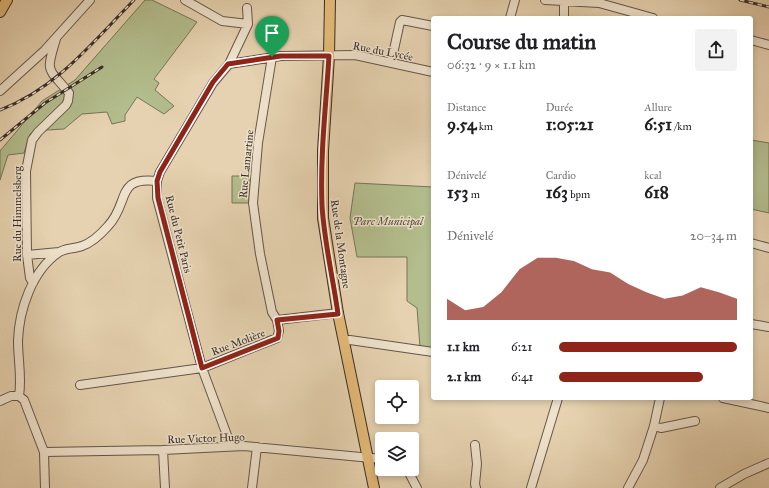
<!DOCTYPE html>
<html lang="fr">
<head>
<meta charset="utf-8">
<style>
  body { margin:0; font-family:"IM FELL Great Primer",serif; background:#f2f2f2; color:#202124; height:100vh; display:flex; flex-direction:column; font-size:15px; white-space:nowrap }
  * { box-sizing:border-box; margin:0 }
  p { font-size:13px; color:#757577 }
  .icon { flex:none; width:22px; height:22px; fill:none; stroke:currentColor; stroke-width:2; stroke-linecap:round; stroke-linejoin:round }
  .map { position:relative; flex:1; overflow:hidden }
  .drawer { position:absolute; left:431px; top:16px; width:322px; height:384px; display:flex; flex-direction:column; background:#fff; border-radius:4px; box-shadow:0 2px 6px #0003 }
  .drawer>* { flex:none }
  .tools { position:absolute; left:375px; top:380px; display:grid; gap:8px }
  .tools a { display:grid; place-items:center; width:44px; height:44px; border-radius:4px; background:#fff; box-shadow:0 2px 6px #0003; font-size:20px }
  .pin { position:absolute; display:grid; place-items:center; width:34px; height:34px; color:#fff; margin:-41px -17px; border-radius:50% 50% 50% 0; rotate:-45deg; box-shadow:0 0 4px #0007 }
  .pin .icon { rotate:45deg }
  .round { display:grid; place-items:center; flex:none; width:42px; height:42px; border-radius:4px; background:#f2f2f2 }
  .head { display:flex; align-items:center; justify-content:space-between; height:68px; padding:0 16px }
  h1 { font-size:22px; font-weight:700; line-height:30px }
  .metrics { display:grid; grid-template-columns:repeat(3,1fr); gap:6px; height:68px; padding:4px 16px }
  .metrics div { display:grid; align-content:center }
  .metrics b { font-size:17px; font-weight:700 }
  .metrics small { font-size:11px; font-weight:400 }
  .metrics p { font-size:11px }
  .chart { height:112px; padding:8px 16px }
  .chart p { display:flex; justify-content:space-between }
  .chart svg { width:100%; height:72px; margin-top:4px; fill:#8f2418; opacity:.7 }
  ul { padding:0 16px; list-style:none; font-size:13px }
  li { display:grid; grid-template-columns:64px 48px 1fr; align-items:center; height:30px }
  li i { height:10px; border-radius:5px; background:#8f2418 }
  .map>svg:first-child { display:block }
  .green { fill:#b3bd8d; stroke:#76755a }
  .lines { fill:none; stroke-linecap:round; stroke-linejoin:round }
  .minor-casing { stroke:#64564a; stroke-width:10 }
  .major-casing { stroke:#392d28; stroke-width:12 }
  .minor { stroke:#efe2cc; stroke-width:8 }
  .major { stroke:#e3b978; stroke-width:10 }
  .rail-casing { stroke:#392d28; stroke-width:3 }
  .rail { stroke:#efe2cc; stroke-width:1.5; stroke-dasharray:4.5; stroke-linecap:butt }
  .route-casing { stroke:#fff; stroke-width:8 }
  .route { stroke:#8f2418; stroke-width:5 }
  .labels { text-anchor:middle; stroke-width:3; stroke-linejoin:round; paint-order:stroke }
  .street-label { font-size:11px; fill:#392d28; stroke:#efe2cc }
  .park-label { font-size:11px; font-style:italic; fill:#514a3c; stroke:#efe2cc }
</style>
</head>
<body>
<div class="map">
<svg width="769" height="488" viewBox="0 0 769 488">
  <rect width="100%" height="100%" fill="#e6d2b0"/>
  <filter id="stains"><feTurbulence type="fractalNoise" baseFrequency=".005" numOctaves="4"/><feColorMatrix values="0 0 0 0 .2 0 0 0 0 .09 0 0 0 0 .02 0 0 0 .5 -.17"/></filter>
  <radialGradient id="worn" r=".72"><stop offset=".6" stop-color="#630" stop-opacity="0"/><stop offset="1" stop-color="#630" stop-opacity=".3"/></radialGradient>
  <!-- green -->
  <path class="green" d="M145 0H152L197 22 154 79 159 83 155 90 174 106 164 114 137 97 125 115V121L112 124 107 112 82 114 64 129 47 130 30 134 24 153 8 155 0 180V151L42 101 75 80Z
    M751 140 769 143V213L751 209Z
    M232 176H249V203H232Z
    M355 183 433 187V349L420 347 417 308 407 301V257H357L350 218Z"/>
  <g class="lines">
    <defs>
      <path id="minor" d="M185 0 222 21 248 24
        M545 0 599 3 653 18
        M564 2V18
        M510 18 515 0
        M751 40 769 45
        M272 57 258 143 253 203 260 254 272 312 277 320
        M391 63 400 22 402 20 433 26
        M229 64 248 24 247 8
        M0 91 44 51 90 0
        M751 243 769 248
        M27 255 59 252
        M33 283 30 278 27 255 26 171 32 140 38 132 66 105 68 101 69 93C48 67 45 74 56 39
        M751 324 769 327
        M344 341 350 340 433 352
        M80 385 202 368 277 338 279 331 277 320 338 313
        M723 398 769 408
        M0 401 11 396H19
        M654 426 661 428 695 421
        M475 445 477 464 475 484 476 488
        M231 446 202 368 157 198V181L160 172 213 83 229 64 281 56 355 55 433 72
        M163 450 165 488
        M44 452 163 450 244 446 382 459
        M407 469 417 488
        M45 488 44 452 24 400 19 396C22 377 18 360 18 341 19 310 32 271 58 253 64 248 74 249 82 246 91 243 101 234 108 226 130 203 115 176 157 181
        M252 488 257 447
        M531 488 558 398
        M628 488 643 460 654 426 660 398
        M720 488 744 474 769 463"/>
      <path id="major" d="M330 0 329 56 323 151V218L338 313 374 488
        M0 12 7 0"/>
    </defs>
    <!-- minor casing -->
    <use href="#minor" class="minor-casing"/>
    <!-- major casing -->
    <use href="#major" class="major-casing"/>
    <!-- minor -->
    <use href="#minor" class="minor"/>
    <!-- major -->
    <use href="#major" class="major"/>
    <defs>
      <path id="rail" d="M740 0 769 7
        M0 110C56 89 93 42 134 0
        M0 140 45 103 102 67"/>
    </defs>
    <!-- rail casing -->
    <use href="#rail" class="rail-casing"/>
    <!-- rail -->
    <use href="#rail" class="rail"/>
  </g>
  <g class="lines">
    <defs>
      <path id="route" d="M281 56H329C326 105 320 155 322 205 324 241 333 278 338 314L277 320 279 331 278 338 202 368 158 198 157 181 160 172 213 82 228 64Z"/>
    </defs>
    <!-- route casing -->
    <use href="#route" class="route-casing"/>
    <!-- route -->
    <use href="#route" class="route"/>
  </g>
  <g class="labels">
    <!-- street labels -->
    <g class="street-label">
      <text transform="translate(383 51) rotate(11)" y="4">Rue du Lycée</text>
      <text transform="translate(246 164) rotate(-84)" y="4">Rue Lamartine</text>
      <text transform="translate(17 214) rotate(-90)" y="4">Rue du Himmelsberg</text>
      <text transform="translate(179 234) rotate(76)" y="4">Rue du Petit Paris</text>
      <text transform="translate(341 244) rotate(82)" y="4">Rue de la Montagne</text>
      <text transform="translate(238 342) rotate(-21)" y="4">Rue Molière</text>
      <text transform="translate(206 438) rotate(-2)" y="4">Rue Victor Hugo</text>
    </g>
    <!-- park labels -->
    <g class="park-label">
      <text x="388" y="225">Parc Municipal</text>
    </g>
  </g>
  <rect width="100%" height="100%" filter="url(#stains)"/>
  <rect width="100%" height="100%" fill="url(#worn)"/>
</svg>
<div class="tools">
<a><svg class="icon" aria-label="locate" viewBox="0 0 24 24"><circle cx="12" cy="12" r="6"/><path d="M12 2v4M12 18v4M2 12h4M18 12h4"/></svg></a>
<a><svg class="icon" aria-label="layers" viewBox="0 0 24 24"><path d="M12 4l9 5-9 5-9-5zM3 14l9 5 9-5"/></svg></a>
</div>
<div class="pin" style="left:272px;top:57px;background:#1e9e55"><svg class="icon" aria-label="arrive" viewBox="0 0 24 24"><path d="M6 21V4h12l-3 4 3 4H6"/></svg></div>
<section class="drawer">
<div class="head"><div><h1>Course du matin</h1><p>06:32 · 9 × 1.1 km</p></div><a class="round"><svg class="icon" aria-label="share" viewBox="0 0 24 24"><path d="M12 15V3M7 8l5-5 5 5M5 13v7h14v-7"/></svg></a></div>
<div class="metrics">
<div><p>Distance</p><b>9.54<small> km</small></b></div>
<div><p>Durée</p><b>1:05:21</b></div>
<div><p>Allure</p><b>6:51<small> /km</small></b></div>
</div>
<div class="metrics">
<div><p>Dénivelé</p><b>153<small> m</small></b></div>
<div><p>Cardio</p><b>163<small> bpm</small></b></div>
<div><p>kcal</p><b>618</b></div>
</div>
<div class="chart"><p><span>Dénivelé</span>20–34 m</p>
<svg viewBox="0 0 160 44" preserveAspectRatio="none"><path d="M0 44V31L10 38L20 36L30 27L40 13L50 6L60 6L70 8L80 13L90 15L100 22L110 27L120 31L130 29L140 24L150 27L160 31V44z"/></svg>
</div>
<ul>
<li><b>1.1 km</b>6:21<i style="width:100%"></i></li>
<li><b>2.1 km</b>6:41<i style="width:81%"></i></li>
</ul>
</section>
</div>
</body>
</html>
